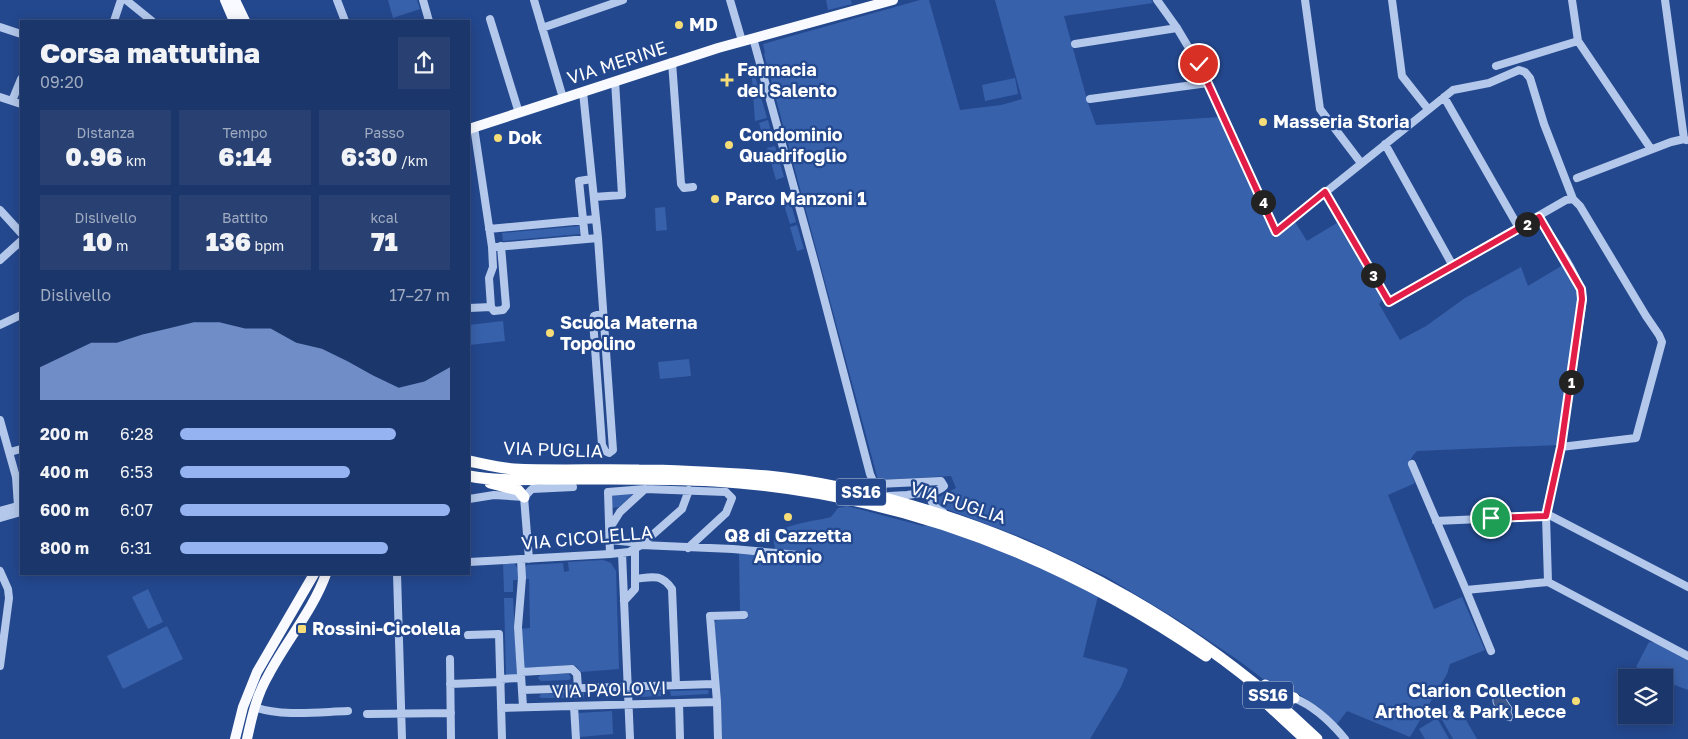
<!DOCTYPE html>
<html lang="it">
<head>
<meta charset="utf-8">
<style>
  body { margin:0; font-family:"Golos Text",sans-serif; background:#284172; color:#f1f3f6; height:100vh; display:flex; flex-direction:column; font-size:19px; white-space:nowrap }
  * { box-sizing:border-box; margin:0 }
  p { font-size:16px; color:#a0abc1 }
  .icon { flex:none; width:28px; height:28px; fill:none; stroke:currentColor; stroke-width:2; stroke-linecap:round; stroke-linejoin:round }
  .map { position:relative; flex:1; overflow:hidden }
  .drawer { position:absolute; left:20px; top:20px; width:450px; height:555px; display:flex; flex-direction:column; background:#1b366a; border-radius:0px; box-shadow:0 2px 12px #0003,0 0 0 1px #39507e }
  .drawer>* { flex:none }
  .controls { position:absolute; left:1618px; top:669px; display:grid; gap:10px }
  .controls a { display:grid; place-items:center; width:55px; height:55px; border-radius:0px; background:#1b366a; box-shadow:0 2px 12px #0003,0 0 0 1px #39507e; font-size:25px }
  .pin { position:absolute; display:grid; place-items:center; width:42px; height:42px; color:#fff; margin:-21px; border:2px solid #fff; border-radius:50%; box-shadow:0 1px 5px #0007 }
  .km { position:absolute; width:25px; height:25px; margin:-12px; border-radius:50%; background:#222; color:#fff; font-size:14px; line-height:25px; text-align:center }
  .round { display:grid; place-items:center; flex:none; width:52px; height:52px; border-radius:0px; background:#284172 }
  .overview { display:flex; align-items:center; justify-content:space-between; height:85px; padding:0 20px }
  h1 { font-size:28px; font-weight:800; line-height:38px }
  .stats { display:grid; grid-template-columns:repeat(3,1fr); gap:8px; height:85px; padding:5px 20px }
  .stats div { display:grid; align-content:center; border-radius:0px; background:#284172; text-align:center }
  .stats b { font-size:25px; font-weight:800 }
  .stats small { font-size:14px; font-weight:400 }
  .stats p { font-size:14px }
  .chart { height:140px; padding:10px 20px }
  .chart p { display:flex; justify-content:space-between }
  .chart svg { width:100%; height:90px; margin-top:5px; fill:#95b2f1; opacity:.7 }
  ul { padding:0 20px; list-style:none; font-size:16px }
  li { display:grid; grid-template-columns:80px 60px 1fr; align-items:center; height:38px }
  li i { height:12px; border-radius:6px; background:#95b2f1 }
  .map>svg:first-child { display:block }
  .green { fill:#3861ab }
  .water { fill:#3e588b; stroke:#a7c1ec }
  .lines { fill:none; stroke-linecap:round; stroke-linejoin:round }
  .minor { stroke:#b3c8eb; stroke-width:8 }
  .major { stroke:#f8faff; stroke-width:10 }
  .highway { stroke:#fff; stroke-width:11 }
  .route-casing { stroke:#fff; stroke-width:10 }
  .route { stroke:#e11d48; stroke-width:6 }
  .poi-dot { fill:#f6dd77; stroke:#24488e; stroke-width:2 }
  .labels { text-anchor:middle; stroke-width:4.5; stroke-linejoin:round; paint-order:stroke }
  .shield { fill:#24488e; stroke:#bdc8dd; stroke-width:1 }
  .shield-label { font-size:16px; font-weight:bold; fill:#fff }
  .poi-label { font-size:18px; font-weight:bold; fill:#fff; stroke:#24488e; text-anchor:start }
  .street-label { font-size:18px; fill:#fff; stroke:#24488e }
</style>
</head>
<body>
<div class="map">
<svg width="1688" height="739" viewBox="0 0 1688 739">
  <rect width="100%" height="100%" fill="#24488e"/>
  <!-- green -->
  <path class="green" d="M388 0H417L420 9 393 18Z
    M826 0H851L852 4 828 10Z
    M920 0H929L960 110 1001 105 1022 99 995 0H1151L1153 3 1064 16 1088 103 1096 125 1221 117 1274 238 1295 222 1307 241 1337 223 1382 300 1379 304 1400 340 1426 326 1465 298 1521 267 1528 286 1563 265 1575 284 1578 299 1558 445 1417 451C1405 463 1410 468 1415 483L1388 495 1434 609 1462 597 1485 650 1450 664 1447 674 1410 737 1347 711 1337 724 1320 708 1297 693 1275 688 1238 660 1178 620 1105 576 1026 539 941 507 937 502V498L956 488 951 476 878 480 764 54 765 53 763 44Z
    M751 62 767 118 755 121 751 66Z
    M1015 78 1018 94 985 101 982 85Z
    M768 120 773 139 765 142 759 123Z
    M775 146 784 177 776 180 767 148Z
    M790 200 796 222 790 224 783 202Z
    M665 207 667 230 656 231 655 208Z
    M797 225 804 249 797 251 790 227Z
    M579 226 580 234 503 241 502 233Z
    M503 321 505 341 469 345V325Z
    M689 359 691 376 660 379 658 362Z
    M633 494 619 507 612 508V495Z
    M847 506 923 526 928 525C987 544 1043 568 1098 596L1083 657 1126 668 1128 670 1121 687 1090 739H722L714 623 717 620 748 619V613H740L739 554 804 557V552L775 550C775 546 773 541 774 538 777 524 818 521 831 517L838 508Z
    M603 560 611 563 616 571 619 669 581 672 576 666 571 665 524 668 521 629 530 628 529 579H525V568L527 565 563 563 564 572 569 571 568 562Z
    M503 563H514L518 569 519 580H513V592H504Z
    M148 589 163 622 148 629 132 597Z
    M504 598H513L517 676H506Z
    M167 626 183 659 123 689 107 656Z
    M1649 642 1657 643 1688 660V690L1664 681V678L1657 677 1636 667Z
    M541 674H569L571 678 569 680 541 681 538 678Z
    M707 690 709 691 708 694 671 696 670 691Z
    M639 691H665L666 696 638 697 636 693Z
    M584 693V698H542L539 697 541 694Z
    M1458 706 1477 739H1453L1440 716Z
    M612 711 613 734 580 737 578 713Z
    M1437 718 1449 739H1425L1419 729Z"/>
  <!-- water -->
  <path class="water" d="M1498 694 1504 696 1512 708 1511 712 1513 716 1511 721 1504 719V712C1499 710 1492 707 1493 699Z"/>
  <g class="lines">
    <!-- minor -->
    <path class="minor" d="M126 0 152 21
      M337 0 345 21
      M423 0 429 21
      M534 0 563 98
      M730 0 742 41
      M1157 0 1177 28 1199 65 1276 232 1453 90 1489 83 1519 70 1525 72 1530 78 1544 124 1573 199 1580 206 1646 316 1659 335 1662 342 1636 438 1561 447
      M1305 0 1320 109 1361 163
      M1392 0 1402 76 1428 109
      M1572 0 1578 41
      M1665 0 1684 139
      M490 19 519 113
      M114 21 121 0
      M0 27 21 34
      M542 28 623 0
      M753 38 816 268 870 474 873 481 878 484 941 481 944 486C941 490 937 489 934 493 926 500 937 510 943 512
      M1075 44 1177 28
      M672 62 681 184 684 188 693 187
      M1496 66 1578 41 1651 149
      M583 92 598 238 613 450 609 453 605 451 602 445 593 320 594 316 603 313
      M0 97 21 104
      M1444 97 1519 228
      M1090 99 1208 83
      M12 101 21 79
      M474 127 492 247 493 267 489 278 491 307 494 311 503 310 506 306 501 246
      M1385 144 1453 266
      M1577 178 1671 142 1684 139 1686 140
      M1325 192 1389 302 1566 200 1573 199
      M594 197 622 195 615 81
      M0 210 21 233
      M1539 217C1552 239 1579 274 1583 299L1561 447 1546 516 1548 582
      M489 229 596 219
      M585 239 579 181 592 179
      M496 247 598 238
      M0 260 21 241
      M469 308 491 307
      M0 325 21 315
      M0 420 16 477 18 506
      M10 452 21 449
      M1412 464 1466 590 1548 582 1688 656
      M889 496 907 495 936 491
      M524 497 529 559
      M524 497 532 489 573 487
      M469 499 494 495 524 497
      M0 511 21 505
      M0 518 21 512
      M1436 521 1551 516 1688 587
      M610 528 620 512 645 489
      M610 540 630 542 641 545 682 509 689 490
      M622 553 630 739
      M610 554 608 492 645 489 726 492 732 498 726 513 688 548
      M521 559 522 578 518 627 523 707
      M469 562 610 554 629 552 641 545 733 549 798 555
      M0 571 8 589 9 598 0 666
      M397 574 402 739
      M635 579C652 577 661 573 672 589L676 685
      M1466 590 1491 651
      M624 601 635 589V550
      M468 635 499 634 502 739
      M450 659 451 739
      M521 672 572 669 577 674 578 688
      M500 679 521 678
      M450 684 501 682
      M522 690 714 684
      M1294 698C1314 706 1331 722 1345 739
      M679 703 680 739
      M574 706 576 739
      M254 707C284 717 318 712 348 711
      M501 708 717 702
      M367 714 451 713
      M718 739 717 702 710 616 744 615"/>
    <!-- major -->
    <path class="major" d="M225 0 234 21
      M235 0 245 21
      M469 129 718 48 893 0
      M235 739 243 707 257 672 314 574
      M247 739C252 716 257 694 269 674 287 640 313 610 326 574"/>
    <!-- highway -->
    <path class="highway" d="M469 461C484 464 499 468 514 469 556 471 598 469 639 470 682 470 725 473 768 476 817 481 866 492 913 506 1064 550 1203 629 1317 739
      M469 476C499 482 531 479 562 479 612 479 663 478 714 481 895 492 1057 554 1206 656
      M490 483 518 490 524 497
      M1265 685 1278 693 1294 698
      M1264 701 1305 739"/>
  </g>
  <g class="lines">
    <defs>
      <path id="route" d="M1199 64 1276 232 1325 192 1389 302 1539 217 1581 289 1582 299 1561 447 1546 516 1491 518"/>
    </defs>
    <!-- route casing -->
    <use href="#route" class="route-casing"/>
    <!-- route -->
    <use href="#route" class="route"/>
  </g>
  <!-- markers -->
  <g class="poi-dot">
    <circle cx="679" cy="25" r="5"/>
    <path d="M724.5 72.5h5v5h5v5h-5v5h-5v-5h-5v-5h5z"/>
    <circle cx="1263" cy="122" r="5"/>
    <circle cx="498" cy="138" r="5"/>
    <circle cx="729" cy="145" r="5"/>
    <circle cx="715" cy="199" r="5"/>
    <circle cx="550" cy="333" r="5"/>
    <circle cx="788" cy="517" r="5"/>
    <rect x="297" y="624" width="10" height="10" rx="2.5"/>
    <circle cx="1576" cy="701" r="5"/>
  </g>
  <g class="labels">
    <!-- shield labels -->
    <g class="shield">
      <rect x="836" y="478.5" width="50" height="27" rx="4"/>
      <rect x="1243" y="681.5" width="50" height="27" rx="4"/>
    </g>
    <g class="shield-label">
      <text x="861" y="498">SS16</text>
      <text x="1268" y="701">SS16</text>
    </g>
    <!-- poi labels -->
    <g class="poi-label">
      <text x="689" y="31">MD</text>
      <text x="737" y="76">Farmacia<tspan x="737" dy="21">del Salento</tspan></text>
      <text x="1273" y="128">Masseria Storia</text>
      <text x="739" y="141">Condominio<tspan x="739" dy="21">Quadrifoglio</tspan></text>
      <text x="508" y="144">Dok</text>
      <text x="725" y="205">Parco Manzoni 1</text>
      <text x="560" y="329">Scuola Materna<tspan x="560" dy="21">Topolino</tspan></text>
      <text x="788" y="542" text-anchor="middle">Q8 di Cazzetta<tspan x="788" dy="21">Antonio</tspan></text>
      <text x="312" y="635">Rossini-Cicolella</text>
      <text x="1566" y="697" text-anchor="end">Clarion Collection<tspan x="1566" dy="21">Arthotel &amp; Park Lecce</tspan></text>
    </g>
    <!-- street labels -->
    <g class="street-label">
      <text transform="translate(617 63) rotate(-18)" y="6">VIA MERINE</text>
      <text transform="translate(553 450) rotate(2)" y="6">VIA PUGLIA</text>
      <text transform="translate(958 503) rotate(18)" y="6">VIA PUGLIA</text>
      <text transform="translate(587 538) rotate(-5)" y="6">VIA CICOLELLA</text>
      <text transform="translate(609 690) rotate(-2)" y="6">VIA PAOLO VI</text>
    </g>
  </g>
</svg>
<div class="controls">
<a><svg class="icon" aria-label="layers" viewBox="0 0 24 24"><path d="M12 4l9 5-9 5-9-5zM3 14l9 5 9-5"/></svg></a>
</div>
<div class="pin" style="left:1491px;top:518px;background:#1e9e55"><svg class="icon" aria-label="arrive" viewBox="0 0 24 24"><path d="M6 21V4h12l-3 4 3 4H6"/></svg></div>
<div class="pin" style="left:1199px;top:64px;background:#d93025"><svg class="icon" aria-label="check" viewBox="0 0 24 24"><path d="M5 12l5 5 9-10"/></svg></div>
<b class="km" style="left:1571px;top:382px">1</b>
<b class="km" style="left:1527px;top:224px">2</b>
<b class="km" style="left:1373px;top:275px">3</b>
<b class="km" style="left:1263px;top:202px">4</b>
<section class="drawer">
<div class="overview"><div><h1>Corsa mattutina</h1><p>09:20</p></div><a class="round"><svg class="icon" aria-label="share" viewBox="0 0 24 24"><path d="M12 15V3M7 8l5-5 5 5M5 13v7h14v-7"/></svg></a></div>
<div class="stats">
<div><p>Distanza</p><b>0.96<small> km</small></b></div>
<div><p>Tempo</p><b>6:14</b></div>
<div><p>Passo</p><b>6:30<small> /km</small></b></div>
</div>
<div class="stats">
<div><p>Dislivello</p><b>10<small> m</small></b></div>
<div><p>Battito</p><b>136<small> bpm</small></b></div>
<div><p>kcal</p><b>71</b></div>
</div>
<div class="chart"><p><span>Dislivello</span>17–27 m</p>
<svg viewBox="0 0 160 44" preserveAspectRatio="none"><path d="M0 44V28L10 22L20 16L30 16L40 12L50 9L60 6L70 6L80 9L90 9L100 16L110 19L120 25L130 32L140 38L150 35L160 28V44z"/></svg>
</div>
<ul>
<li><b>200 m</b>6:28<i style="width:80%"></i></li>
<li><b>400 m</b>6:53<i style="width:63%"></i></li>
<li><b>600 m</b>6:07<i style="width:100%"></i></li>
<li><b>800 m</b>6:31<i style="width:77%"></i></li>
</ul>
</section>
</div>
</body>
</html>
